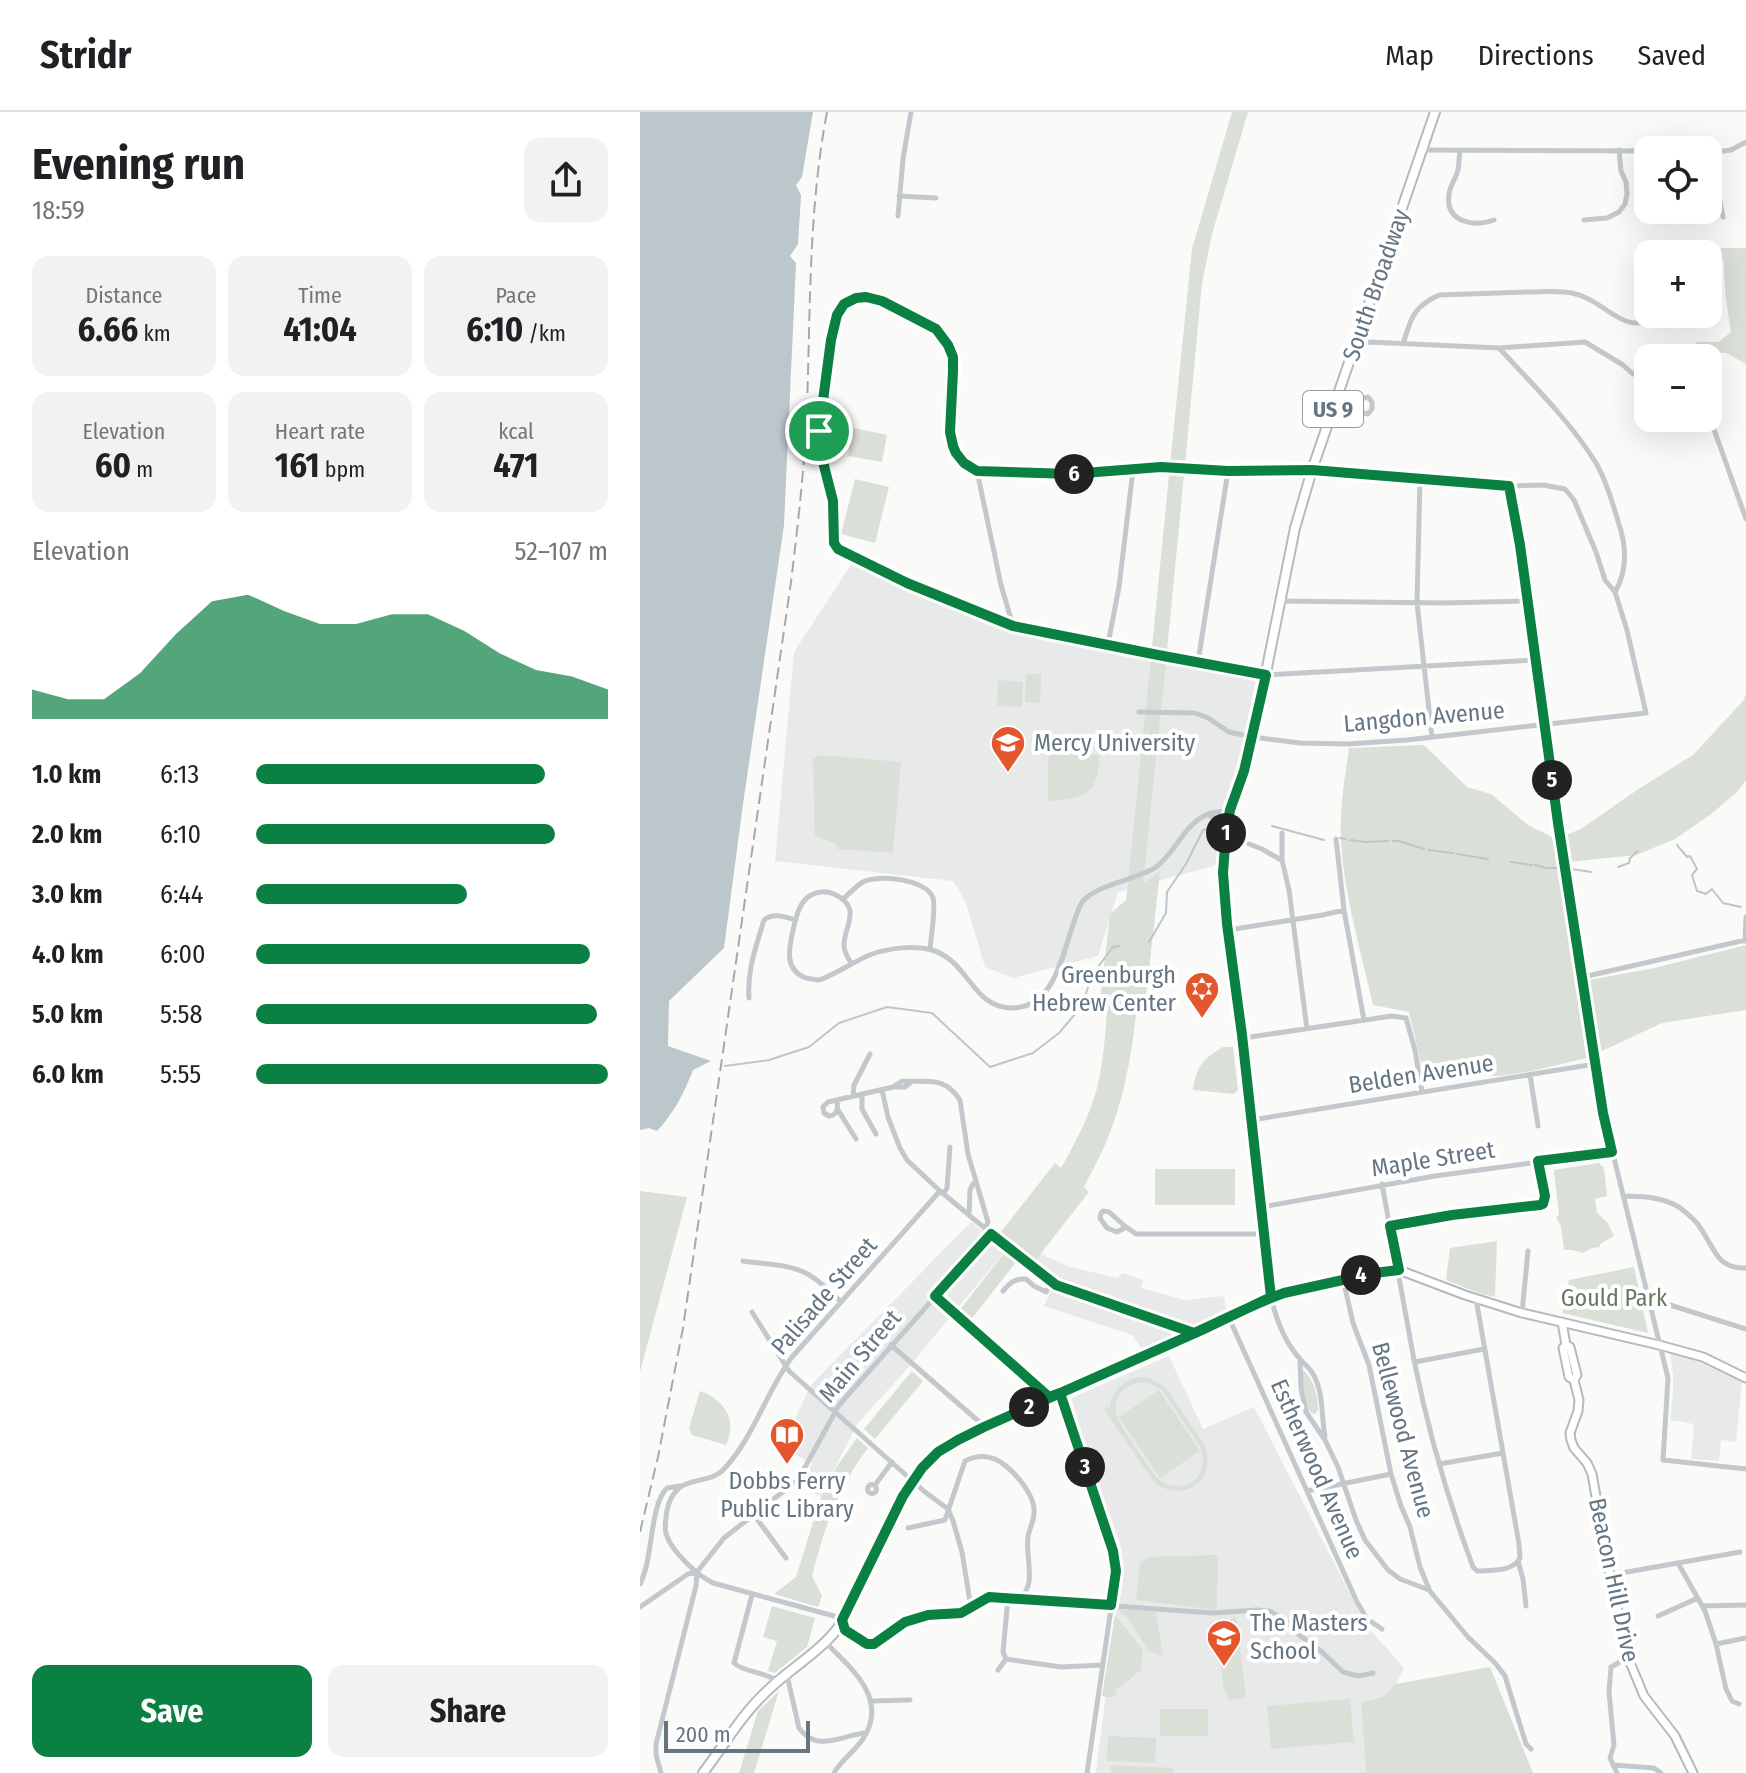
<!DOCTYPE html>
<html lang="en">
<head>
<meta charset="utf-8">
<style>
  body { margin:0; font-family:"Fira Sans Condensed",sans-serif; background:#f2f2f2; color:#202124; height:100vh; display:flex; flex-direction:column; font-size:30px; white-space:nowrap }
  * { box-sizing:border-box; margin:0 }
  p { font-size:26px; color:#757577 }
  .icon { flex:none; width:44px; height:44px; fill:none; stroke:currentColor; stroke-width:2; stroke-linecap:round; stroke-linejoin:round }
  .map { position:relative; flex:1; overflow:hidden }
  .side { display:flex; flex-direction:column; background:#fff; width:640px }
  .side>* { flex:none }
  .controls { position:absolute; left:994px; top:24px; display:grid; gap:16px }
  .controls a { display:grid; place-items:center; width:88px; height:88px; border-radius:16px; background:#fff; box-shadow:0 8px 32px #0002; font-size:40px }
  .scale { position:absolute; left:24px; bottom:20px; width:146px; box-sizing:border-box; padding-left:8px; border:4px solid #657683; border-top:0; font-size:22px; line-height:28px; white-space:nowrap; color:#657683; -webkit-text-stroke:6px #fff; paint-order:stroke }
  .pin { position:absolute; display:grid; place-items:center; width:68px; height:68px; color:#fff; margin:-34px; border:4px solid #fff; border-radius:50%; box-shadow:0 2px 8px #0007 }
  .km { position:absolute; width:40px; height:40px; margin:-20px; border-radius:50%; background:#222; color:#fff; font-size:22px; line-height:40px; text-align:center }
  .round { display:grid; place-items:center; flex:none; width:84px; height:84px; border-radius:16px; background:#f2f2f2 }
  .headline { display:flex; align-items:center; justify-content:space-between; height:136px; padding:0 32px }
  h1 { font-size:44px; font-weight:700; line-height:60px }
  .stats { display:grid; grid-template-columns:repeat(3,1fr); gap:12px; height:136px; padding:8px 32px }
  .stats div { display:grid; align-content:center; border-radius:16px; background:#f2f2f2; text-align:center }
  .stats b { font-size:34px; font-weight:700 }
  .stats small { font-size:22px; font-weight:400 }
  .stats p { font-size:22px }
  .chart { height:224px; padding:16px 32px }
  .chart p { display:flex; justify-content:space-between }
  .chart svg { width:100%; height:144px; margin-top:8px; fill:#0b8043; opacity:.7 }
  .primary-button { display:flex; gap:16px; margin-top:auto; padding:16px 32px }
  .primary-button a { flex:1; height:92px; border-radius:16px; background:#0b8043; color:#fff; font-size:32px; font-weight:700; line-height:92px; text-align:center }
  .primary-button a+a { background:#f2f2f2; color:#202124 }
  ul { padding:0 32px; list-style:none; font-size:26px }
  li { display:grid; grid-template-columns:128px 96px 1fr; align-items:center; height:60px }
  li i { height:20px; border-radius:10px; background:#0b8043 }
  header { display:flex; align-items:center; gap:48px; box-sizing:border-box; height:112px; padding:0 40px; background:#fff; border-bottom:2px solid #e0e0e0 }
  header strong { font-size:38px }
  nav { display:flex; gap:44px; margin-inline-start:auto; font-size:28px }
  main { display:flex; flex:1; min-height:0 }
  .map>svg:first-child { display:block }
  .built { fill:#e8e9e9 }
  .green { fill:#dadfd7; fill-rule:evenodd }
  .water { fill:#bbc7cb }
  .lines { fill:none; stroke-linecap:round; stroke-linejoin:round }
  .stream { stroke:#bbc7cb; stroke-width:2 }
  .secondary-casing { stroke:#b3babf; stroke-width:11 }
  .primary-casing { stroke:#b5babe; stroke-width:12 }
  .street { stroke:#c3c8cc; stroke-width:5 }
  .secondary { stroke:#fff; stroke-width:7 }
  .primary { stroke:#fff; stroke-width:8 }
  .rail { stroke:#a2aab0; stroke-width:2; stroke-dasharray:12 6; stroke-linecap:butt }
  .route-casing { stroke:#fff; stroke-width:16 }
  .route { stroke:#0b8043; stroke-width:10 }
  .labels { text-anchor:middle; stroke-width:8; stroke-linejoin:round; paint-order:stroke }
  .shield { fill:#fff; stroke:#939fa8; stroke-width:2 }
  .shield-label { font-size:22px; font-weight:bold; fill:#657683 }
  .street-label { font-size:24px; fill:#657683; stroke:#fff }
  .poi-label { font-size:24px; fill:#657683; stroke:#fff; text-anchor:start }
  .park-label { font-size:24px; fill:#687a64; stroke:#fff }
</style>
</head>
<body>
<header>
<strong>Stridr</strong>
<nav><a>Map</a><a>Directions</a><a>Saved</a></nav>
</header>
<main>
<section class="side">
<div class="headline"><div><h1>Evening run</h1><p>18:59</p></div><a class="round"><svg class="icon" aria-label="share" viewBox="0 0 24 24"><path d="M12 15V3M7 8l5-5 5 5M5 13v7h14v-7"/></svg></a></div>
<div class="stats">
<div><p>Distance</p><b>6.66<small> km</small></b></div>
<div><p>Time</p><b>41:04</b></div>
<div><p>Pace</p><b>6:10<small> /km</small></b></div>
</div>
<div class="stats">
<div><p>Elevation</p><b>60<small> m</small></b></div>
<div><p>Heart rate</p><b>161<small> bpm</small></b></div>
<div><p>kcal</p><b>471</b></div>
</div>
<div class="chart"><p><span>Elevation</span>52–107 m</p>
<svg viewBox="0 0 160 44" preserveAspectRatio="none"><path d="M0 44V35L10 38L20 38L30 30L40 18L50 8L60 6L70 11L80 15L90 15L100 12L110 12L120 17L130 24L140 29L150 31L160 35V44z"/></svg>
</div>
<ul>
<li><b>1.0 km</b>6:13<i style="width:82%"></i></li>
<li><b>2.0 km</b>6:10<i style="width:85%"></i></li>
<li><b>3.0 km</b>6:44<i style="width:60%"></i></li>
<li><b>4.0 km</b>6:00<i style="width:95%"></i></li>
<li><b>5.0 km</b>5:58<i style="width:97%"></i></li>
<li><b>6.0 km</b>5:55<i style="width:100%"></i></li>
</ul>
<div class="primary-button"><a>Save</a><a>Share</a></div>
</section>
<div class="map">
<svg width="1106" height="1661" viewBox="0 0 1106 1661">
  <rect width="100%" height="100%" fill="#fafaf8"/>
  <!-- built -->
  <path class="built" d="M214 448 344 506 384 519 616 568 600 642 588 682 577 753 478 780 458 844 373 866 345 855 326 791 313 769 135 749 154 540Z
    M331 1110 366 1138 267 1257 217 1312 181 1384 161 1376 172 1351 141 1336 171 1273Z
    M397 1140 430 1155 478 1166 482 1161 503 1168 501 1176 545 1188 584 1184 587 1202 502 1237 492 1223 404 1194 412 1176 386 1156Z
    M1030 1242H1037L1055 1248 1102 1270 1096 1330 1081 1328 1079 1349 1051 1347 1054 1312 1030 1308 1033 1280V1262Z
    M529 1244 563 1317 614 1295 726 1513 764 1556 756 1572 742 1585 721 1590 726 1661H456L476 1501 483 1455 480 1431 458 1372 431 1286Z"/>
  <!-- green -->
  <path class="green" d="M592 0H608L572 122 562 171 545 353H530L552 137Z
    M1084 136H1106V252L1086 241 1063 240 1060 246H1039L1020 237 1044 241 1057 230H1078L1091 220C1087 196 1084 174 1084 150L1076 142 1043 140Z
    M213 316 247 323 242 350 208 344Z
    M529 363H544L527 539 512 536Z
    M215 367 249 375 235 431 201 422Z
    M511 547 526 550 503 772 520 759 505 894H497C492 942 484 990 464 1035 458 1049 450 1062 444 1075L449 1080 395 1149 360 1121 415 1051 421 1056C435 1031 448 1007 456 980 464 950 465 920 468 890L460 889 470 802 486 788Z
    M386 562H401L400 591 385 590Z
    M358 568 383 570 382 595 357 594Z
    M1106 582V668L1097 680 1070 703 1035 727 996 743 918 751 938 870 1010 857 1106 833V898L1022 911 947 946 892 959 859 964 828 962 784 964 769 900 733 893C720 835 698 763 701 704 702 681 706 658 709 636L784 633 827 675 851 682 888 713 916 727 941 717 997 678 1053 643 1103 589Z
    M412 641 460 643C457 684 445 686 408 689V645Z
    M179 643 261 650 253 741 197 737V732L175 724 173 647Z
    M583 935H593L598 978 594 982 553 978C557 953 563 947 583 935Z
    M959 1051 964 1056 967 1084 955 1087 957 1101 967 1110 974 1124 960 1132V1135L952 1136 943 1141 932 1138H924L921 1115 916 1105 919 1103 914 1058Z
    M515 1057H595V1093H515Z
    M0 1079 47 1085 0 1260Z
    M857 1129 855 1185 839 1181 806 1168 810 1136Z
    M365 1140 376 1150 330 1209 319 1199Z
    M994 1155 1008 1221 922 1201 929 1168Z
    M663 1258C674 1268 678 1283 678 1298L675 1302 670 1300 668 1297 663 1275Z
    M272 1259 283 1269 235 1327 224 1317Z
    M499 1265 510 1266 525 1275 564 1332C579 1368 542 1394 513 1369L464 1297 468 1294 470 1296C472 1278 482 1269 499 1265ZM500 1270 509 1271 522 1278 560 1334C573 1365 541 1387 516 1365 509 1354 477 1312 476 1301 473 1284 485 1274 500 1270Z
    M519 1278 560 1339 520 1366 479 1305Z
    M60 1279C84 1287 98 1308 86 1333L52 1323 49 1316Z
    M217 1326 228 1336C198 1375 184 1417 172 1464L182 1484 178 1495 134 1482 156 1465 181 1385 197 1354Z
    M577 1443C579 1456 577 1465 577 1478 576 1485 578 1491 576 1498L496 1488 500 1451 509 1445Z
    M132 1494 175 1506 167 1535 135 1561 128 1559 137 1529 123 1525Z
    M477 1497 516 1500 523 1544 509 1539 488 1507Z
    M475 1503 502 1537 503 1541 500 1560H496L494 1564 475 1579 477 1583C472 1586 468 1586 462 1584Z
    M596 1505 606 1585 588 1589 587 1581 584 1578 576 1512Z
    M850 1555 893 1661H726L721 1590 742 1585 756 1572Z
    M139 1579 114 1661H99L118 1599Z
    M710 1587 714 1630 631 1637 627 1594Z
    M520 1597H568V1624H520Z
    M468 1624 516 1626 515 1651 467 1649Z
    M471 1653 533 1656 534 1661H471Z"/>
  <!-- water -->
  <path class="water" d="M0 0H173L162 65 156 73 161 83 158 132 150 144 156 151 144 413 103 692 84 836 29 889 28 934 71 949 53 958C44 981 34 1001 17 1019L9 1016 0 1018Z"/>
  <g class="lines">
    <!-- stream -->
    <path class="stream" d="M632 714 684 728
      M700 726 706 727
      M710 728 725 730 748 729
      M753 729H759L784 737
      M1037 733 1047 745 1050 744 1057 757 1052 763 1057 779 1066 782 1072 777 1083 791 1101 795
      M788 738 813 741
      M817 742 848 747
      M871 750 892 753
      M895 753 907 756H917
      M978 755 989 751 990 746 998 739
      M932 757 951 760
      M509 830 526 801 527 780 546 752 563 718 578 714
      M85 954 129 948 169 935 199 911 247 895 292 901 350 955 393 941 419 921 442 894 452 863 473 835 479 834"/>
    <defs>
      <path id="secondary" d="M631 1185 644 1181 703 1167 734 1161 759 1158 825 1183 882 1201 1019 1233 1063 1245 1106 1266
        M922 1210 926 1233 923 1236 929 1265 934 1268 939 1288 938 1299 930 1321 931 1328 934 1336 947 1351 952 1362 970 1463 989 1548 1004 1584 1035 1624 1053 1661
        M926 1233 930 1235 937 1263 934 1268"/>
      <path id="primary" d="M63 1661C83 1635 100 1605 124 1582 147 1558 177 1543 198 1516L253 1403 273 1368 298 1340 318 1328 344 1315 631 1185 603 926 583 782 584 734 590 698 604 659 613 625 655 416 672 358 795 0"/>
    </defs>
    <!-- secondary casing -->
    <use href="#secondary" class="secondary-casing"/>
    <!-- primary casing -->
    <use href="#primary" class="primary-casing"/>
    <!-- street -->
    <path class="street" d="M783 38 1008 39
      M820 39C819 45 819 52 818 58 816 66 810 74 809 82 805 111 834 115 854 108
      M1078 40 1077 74 1083 105
      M1068 41 1091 38 1106 30
      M259 84 296 86
      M258 104 263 47 271 0
      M944 108 967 106 979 100 985 92 987 82 986 70 981 59 979 38
      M716 231 729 230 859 236 945 230 983 253 993 262 1008 263
      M763 232C771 206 773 195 799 183 828 182 858 181 887 180 901 180 918 178 932 181 968 188 983 229 1022 202
      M860 237C893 273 930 309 956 351 966 369 972 389 978 409 986 432 988 458 975 480
      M697 285 716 290
      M728 285 732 290V297L728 302C721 301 719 296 716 290L720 287Z
      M1068 305 1071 309 1106 407
      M337 359 361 473 373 514
      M780 367 777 491 792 625
      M869 374 880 433 918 711 963 1001 1028 1266 1023 1348 1106 1357
      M640 489 804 491 886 489
      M468 532 479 475 493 358
      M558 550 588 359
      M499 600 555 601 568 606 589 620 613 625 660 631 708 632 767 628 1006 601 987 518 975 480 965 468 956 440 934 388 925 377 903 373 869 374 672 358 588 359 521 355 431 362 337 359C329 354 320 349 315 339 296 304 333 249 296 217 289 211 252 193 242 189 232 185 217 183 207 190 202 194 196 203 194 210 189 227 189 246 186 264 183 288 178 312 181 337 182 355 190 372 193 390 196 405 189 424 198 437L305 487 373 514 518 543 626 563 894 548
      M569 703 572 705 588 707
      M642 721V748L649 778 667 917
      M696 727 704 798 724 908
      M609 732 622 737 641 748
      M203 787C209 782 216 774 223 770 238 762 287 767 293 786 296 794 291 826 290 837
      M588 818 683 803 704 798
      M1105 829 1106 805
      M211 851C208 846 204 840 204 834 203 815 224 796 194 782 187 779 178 779 171 783 160 789 157 802 154 814 150 833 142 857 166 866 167 866 176 868 178 868 188 867 218 847 232 842 250 836 274 833 292 838 329 849 332 896 372 896 421 896 424 825 441 792 452 773 497 768 516 755 535 741 544 713 566 703 573 699 582 700 590 698
      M943 865 1106 828
      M109 886C107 858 116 835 124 808 133 800 145 805 156 808
      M604 926 752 904 766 906 775 938 782 980
      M890 963 898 1014
      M253 975H265L270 971
      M242 978 248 1005 260 1036 267 1048 300 1079 411 1171 553 1221
      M222 982V997L236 1022
      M213 984 214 973 230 942
      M197 989C198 996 198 1003 189 1004L184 1001 183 995 188 990 253 975 262 969C286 971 304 963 320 988L328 1042 348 1110 345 1117
      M198 998 216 1027
      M612 1008 955 952
      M742 1072C753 1131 763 1189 774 1248 788 1318 808 1388 833 1455L837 1459C851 1458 869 1460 878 1449
      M300 1079 152 1245C126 1280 114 1325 84 1357 73 1370 51 1366 39 1376 32 1382 29 1389 27 1398 26 1406 24 1414 26 1422 32 1440 57 1463 73 1471L194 1504 202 1508 205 1518 227 1532C241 1532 247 1519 259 1512 279 1500 300 1506 321 1501 331 1499 339 1489 349 1485L573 1501 617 1498 630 1499 647 1510 658 1522 682 1540 703 1560 718 1564 733 1561
      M303 1082 307 1076 310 1035
      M983 1084C1002 1084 1022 1085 1039 1095 1047 1101 1056 1108 1061 1117 1075 1137 1077 1157 1106 1156
      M622 1095 795 1064 972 1040
      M463 1099 469 1100 486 1115 477 1120 467 1116 460 1106 461 1101Z
      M329 1102 330 1078 333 1072 336 1070
      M750 1114 812 1103 903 1092 905 1084 898 1049
      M486 1115 496 1122H624
      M103 1149C123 1152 148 1152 166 1161 179 1168 191 1180 201 1190
      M703 1167 713 1211 729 1253 751 1362 761 1394 770 1415 780 1455 789 1477
      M363 1179C370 1171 375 1166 386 1167L394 1174 406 1180 411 1171
      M295 1184 408 1285
      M631 1185C636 1207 645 1231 661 1248 665 1253 670 1256 673 1262 684 1281 681 1303 685 1324
      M836 1187 879 1432 880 1446 878 1449 883 1467 886 1494
      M1010 1192H1027L1106 1217
      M112 1200 149 1259 285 1380 308 1397 313 1409 322 1440 331 1496
      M882 1201 888 1139
      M589 1206 717 1490 727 1507 742 1517
      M251 1233 344 1314
      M660 1248 661 1276 666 1300 685 1328 698 1355 716 1408 725 1428 748 1458 760 1467 789 1478 828 1525 856 1552 865 1564 886 1632 891 1637
      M775 1250 844 1237
      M420 1281 473 1439 476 1459 475 1469 447 1661
      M799 1352 863 1341
      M227.5 1377a4.5 4.5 0 1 1 9 0a4.5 4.5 0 1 1-9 0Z
      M235 1373 252 1350
      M667 1379 751 1362
      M114 1403 146 1446
      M268 1416 305 1408 325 1349C339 1342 353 1343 366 1354 377 1363 396 1385 394 1401 394 1409 389 1417 388 1425 386 1440 391 1455 389 1470 388 1477 384 1480 383 1487
      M1038 1451 1065 1499 1076 1532 1086 1577 1092 1589 1099 1592
      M57 1460 84 1426 158 1368 199 1293 351 1122
      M970 1463 1100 1440
      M0 1472C14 1445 9 1394 27 1376L40 1374
      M112 1483 94 1551C105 1561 124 1559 137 1569
      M368 1486 363 1540 366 1547 421 1555 463 1553
      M1062 1494 1106 1493
      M0 1495 48 1462 56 1460
      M1018 1504 1058 1486
      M186 1531C212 1557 249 1587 223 1627 214 1640 201 1648 194 1661
      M1076 1532 1106 1526
      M358 1558 366 1547
      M147 1563 159 1616C177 1642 204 1622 226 1621
      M231 1589 270 1588
      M973 1653 1014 1656 1021 1661
      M21 1661 16 1643V1632L56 1474 57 1460
      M977 1661 970 1646 974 1633 969 1580 971 1555 985 1547H988"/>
    <!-- secondary -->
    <use href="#secondary" class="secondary"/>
    <!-- primary -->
    <use href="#primary" class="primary"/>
    <!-- rail -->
    <path class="rail" d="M0 1420 18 1345 43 1216 151 470C157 420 163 369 166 318 171 211 167 105 187 0"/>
  </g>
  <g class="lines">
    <defs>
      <path id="route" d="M179 319 182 346 193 389 194 431 198 437 267 471 373 514 518 543 626 563 604 659 590 698 586 720 583 761 587 812 602 923 631 1185 562 1218 344 1315 318 1328 298 1340 282 1356 263 1384 202 1508 205 1518 227 1532H234L265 1510 288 1503 321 1501 349 1485 471 1493 476 1459 473 1439 420 1281 409 1285 295 1184 351 1122 416 1173 554 1221C584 1208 613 1192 644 1181L734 1161 759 1158 750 1114 812 1103 900 1093 903 1092 905 1084 898 1049 972 1040 963 1001 918 711 880 433 869 374 672 358 588 359 521 355 431 362 337 359 324 351 316 341 313 334 310 320 313 259V245L308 233 296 217 242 189 226 185 216 186 204 192 197 203 191 228 179 319"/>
    </defs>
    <!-- route casing -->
    <use href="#route" class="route-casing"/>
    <!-- route -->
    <use href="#route" class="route"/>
  </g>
  <!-- icons -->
  <defs>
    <symbol id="university-pin" viewBox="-11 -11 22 30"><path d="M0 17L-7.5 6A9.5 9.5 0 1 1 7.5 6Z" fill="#e4572e" stroke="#fff"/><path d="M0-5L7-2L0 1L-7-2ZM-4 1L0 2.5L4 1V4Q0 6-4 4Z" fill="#fff"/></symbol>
    <symbol id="synagogue-pin" viewBox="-11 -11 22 30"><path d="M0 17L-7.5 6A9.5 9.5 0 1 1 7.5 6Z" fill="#e4572e" stroke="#fff"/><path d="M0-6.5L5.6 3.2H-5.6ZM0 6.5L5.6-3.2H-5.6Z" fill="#fff"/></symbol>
    <symbol id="library-pin" viewBox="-11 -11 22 30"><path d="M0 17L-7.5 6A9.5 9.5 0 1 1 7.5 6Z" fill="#e4572e" stroke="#fff"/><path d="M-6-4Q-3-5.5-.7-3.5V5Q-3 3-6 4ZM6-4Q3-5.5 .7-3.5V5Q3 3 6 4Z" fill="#fff"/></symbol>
    <symbol id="school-pin" viewBox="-11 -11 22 30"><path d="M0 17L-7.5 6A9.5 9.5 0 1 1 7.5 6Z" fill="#e4572e" stroke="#fff"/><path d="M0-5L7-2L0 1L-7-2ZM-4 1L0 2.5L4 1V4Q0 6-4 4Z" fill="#fff"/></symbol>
  </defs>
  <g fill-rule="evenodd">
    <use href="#university-pin" x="348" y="611" width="40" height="54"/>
    <use href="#synagogue-pin" x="542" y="857" width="40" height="54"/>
    <use href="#library-pin" x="127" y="1303" width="40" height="54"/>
    <use href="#school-pin" x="564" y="1505" width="40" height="54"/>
  </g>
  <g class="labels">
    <!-- shield labels -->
    <rect class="shield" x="663" y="279" width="60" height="36" rx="6"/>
    <g class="shield-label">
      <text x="693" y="305">US 9</text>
    </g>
    <!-- street labels -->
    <g class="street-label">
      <text transform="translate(736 173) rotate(-71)" y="8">South Broadway</text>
      <text transform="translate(784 605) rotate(-5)" y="8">Langdon Avenue</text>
      <text transform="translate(781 962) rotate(-9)" y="8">Belden Avenue</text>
      <text transform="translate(793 1047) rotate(-9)" y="8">Maple Street</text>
      <text transform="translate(184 1184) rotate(-49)" y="8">Palisade Street</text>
      <text transform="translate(220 1244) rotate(-50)" y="8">Main Street</text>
      <text transform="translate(763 1318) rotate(75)" y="8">Bellewood Avenue</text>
      <text transform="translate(677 1357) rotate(66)" y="8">Estherwood Avenue</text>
      <text transform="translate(974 1468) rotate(78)" y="8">Beacon Hill Drive</text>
    </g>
    <!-- poi labels -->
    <g class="poi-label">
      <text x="394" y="639">Mercy University</text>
      <text x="536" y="871" text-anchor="end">Greenburgh<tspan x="536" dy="28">Hebrew Center</tspan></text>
      <text x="147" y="1377" text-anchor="middle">Dobbs Ferry<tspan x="147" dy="28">Public Library</tspan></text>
      <text x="610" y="1519">The Masters<tspan x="610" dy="28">School</tspan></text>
    </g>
    <!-- park labels -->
    <g class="park-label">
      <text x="974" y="1194">Gould Park</text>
    </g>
  </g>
</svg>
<div class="controls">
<a><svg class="icon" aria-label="locate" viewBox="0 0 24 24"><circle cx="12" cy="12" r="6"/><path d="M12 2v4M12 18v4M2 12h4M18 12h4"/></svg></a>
<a>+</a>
<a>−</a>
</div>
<div class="scale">200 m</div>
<div class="pin" style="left:179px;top:319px;background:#1e9e55"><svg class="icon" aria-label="arrive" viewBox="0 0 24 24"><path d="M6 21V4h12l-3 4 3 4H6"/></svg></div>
<b class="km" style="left:586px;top:721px">1</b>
<b class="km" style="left:389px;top:1295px">2</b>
<b class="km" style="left:445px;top:1355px">3</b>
<b class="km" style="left:721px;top:1163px">4</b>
<b class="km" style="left:912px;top:668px">5</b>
<b class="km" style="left:434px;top:362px">6</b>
</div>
</main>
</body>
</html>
